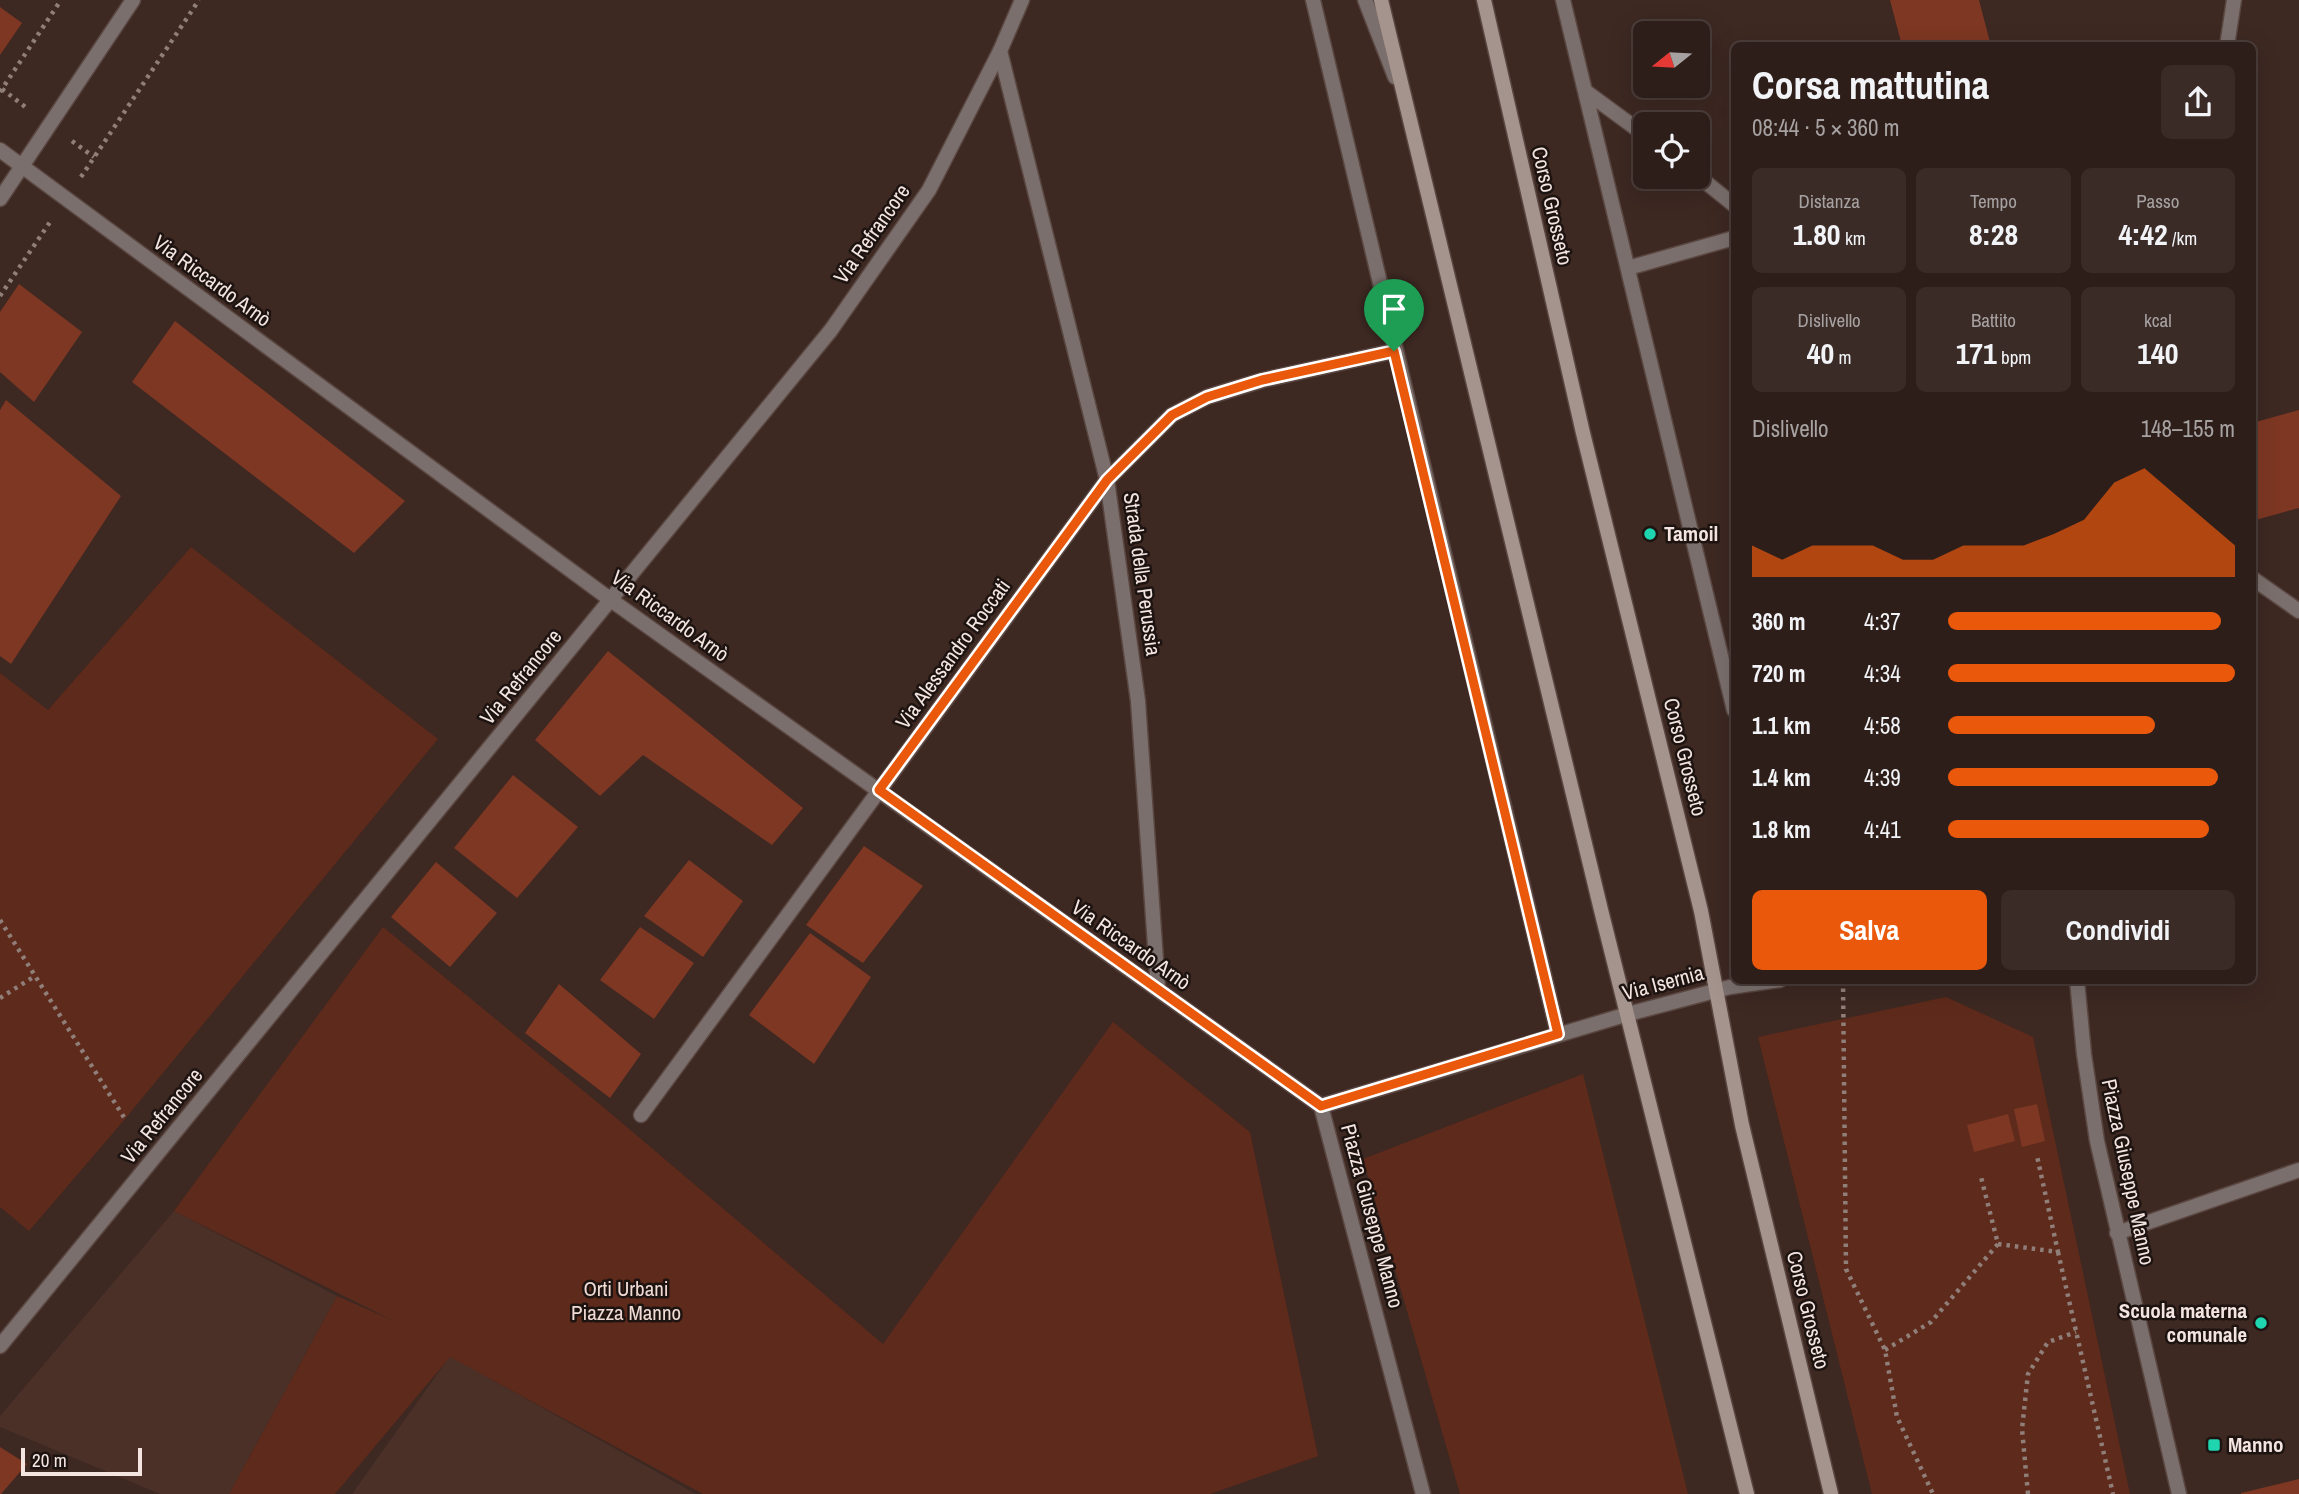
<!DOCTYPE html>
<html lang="it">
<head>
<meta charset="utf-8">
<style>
  body { margin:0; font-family:"Archivo Narrow",sans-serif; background:#3a2b27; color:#f1f3f6; height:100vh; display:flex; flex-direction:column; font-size:26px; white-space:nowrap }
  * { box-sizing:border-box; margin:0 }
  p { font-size:23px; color:#a7a2a2 }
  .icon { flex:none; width:38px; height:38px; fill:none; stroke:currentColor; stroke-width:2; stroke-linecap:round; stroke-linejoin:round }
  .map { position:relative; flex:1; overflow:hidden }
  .details { position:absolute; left:1731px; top:42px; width:525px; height:942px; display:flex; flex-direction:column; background:#2e1e1a; border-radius:10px; box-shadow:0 7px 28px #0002,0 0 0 2px #493c39 }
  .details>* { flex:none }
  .needle { width:46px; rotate:252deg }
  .tools { position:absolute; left:1633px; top:21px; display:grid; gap:14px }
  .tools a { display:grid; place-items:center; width:77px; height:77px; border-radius:10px; background:#2e1e1a; box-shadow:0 7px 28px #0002,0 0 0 2px #493c39; font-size:35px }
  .scale { position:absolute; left:21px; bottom:18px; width:121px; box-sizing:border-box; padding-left:7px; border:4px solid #f4e5e1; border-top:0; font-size:19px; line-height:24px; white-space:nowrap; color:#f4e5e1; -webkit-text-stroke:5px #1d1411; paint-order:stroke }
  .pin { position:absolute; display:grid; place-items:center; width:60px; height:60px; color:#fff; margin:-72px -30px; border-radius:50% 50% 50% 0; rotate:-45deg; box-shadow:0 0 7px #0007 }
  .pin .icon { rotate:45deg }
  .round { display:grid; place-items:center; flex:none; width:74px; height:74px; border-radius:10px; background:#3a2b27 }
  .summary { display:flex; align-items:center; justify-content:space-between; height:119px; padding:0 21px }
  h1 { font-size:38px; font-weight:800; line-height:52px }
  .metrics { display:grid; grid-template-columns:repeat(3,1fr); gap:10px; height:119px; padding:7px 21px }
  .metrics div { display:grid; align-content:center; border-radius:10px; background:#3a2b27; text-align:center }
  .metrics b { font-size:30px; font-weight:800 }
  .metrics small { font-size:19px; font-weight:400 }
  .metrics p { font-size:19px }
  .chart { height:196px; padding:14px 21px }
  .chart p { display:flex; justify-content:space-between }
  .chart svg { width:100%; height:126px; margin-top:7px; fill:#ea580c; opacity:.7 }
  .button { display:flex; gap:14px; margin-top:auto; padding:14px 21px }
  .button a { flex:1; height:80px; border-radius:10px; background:#ea580c; color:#fff; font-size:28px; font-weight:800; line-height:80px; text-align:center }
  .button a+a { background:#3a2b27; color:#f1f3f6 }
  ul { padding:0 21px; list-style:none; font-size:23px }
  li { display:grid; grid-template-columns:112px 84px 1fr; align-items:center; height:52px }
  li i { height:18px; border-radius:9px; background:#ea580c }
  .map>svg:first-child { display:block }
  .built { fill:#4b3028 }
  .green { fill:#5e2a1b }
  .building { fill:#7d3723 }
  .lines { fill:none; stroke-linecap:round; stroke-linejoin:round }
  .service-casing { stroke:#5a4641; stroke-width:17 }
  .minor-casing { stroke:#5a4641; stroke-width:17 }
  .secondary-casing { stroke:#5a4641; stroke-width:17 }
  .path { stroke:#907e79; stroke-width:4.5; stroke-dasharray:3.5 5; stroke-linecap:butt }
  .service { stroke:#7a6f6c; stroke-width:14 }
  .minor { stroke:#7a6f6c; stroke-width:14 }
  .secondary { stroke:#a5948e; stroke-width:14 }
  .route-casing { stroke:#fff; stroke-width:14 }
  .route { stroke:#ea580c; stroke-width:9 }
  .poi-dot { fill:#1fd5b0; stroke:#1d1411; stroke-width:2.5 }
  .labels { text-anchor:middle; stroke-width:5; stroke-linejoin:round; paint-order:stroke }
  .street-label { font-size:21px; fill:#f4e5e1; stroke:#1d1411 }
  .poi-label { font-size:21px; font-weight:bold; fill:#f4e5e1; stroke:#1d1411; text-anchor:start }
  .park-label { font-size:21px; fill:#f0dad4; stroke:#1d1411 }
</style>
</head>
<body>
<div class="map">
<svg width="2299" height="1494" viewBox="0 0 2299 1494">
  <rect width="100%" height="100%" fill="#3d2822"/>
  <!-- built -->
  <path class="built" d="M174 1211 337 1296 229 1494H160L0 1427V1416Z
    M450 1356 696 1494H352Z"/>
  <!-- green -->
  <path class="green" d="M191 547 438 739 125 1119 29 1231 0 1207V673L48 710Z
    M383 927 602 1106 883 1344 1113 1022 1250 1132 1318 1456 1210 1494H703L450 1357 335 1494H229L337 1296 392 1320 174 1211Z
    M1946 997 2033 1037 2130 1494H1872L1758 1037Z
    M1583 1074 1688 1494H1460L1363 1159Z"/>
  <!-- building -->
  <path class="building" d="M1890 0H1979L1991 46H1902Z
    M0 7 22 23 0 55Z
    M19 284 82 332 34 402 0 372V312Z
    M175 321 405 501 354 553 132 382Z
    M6 400 121 496 11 664 0 656V410Z
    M2299 410V508L2252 521V423Z
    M608 651 803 808 772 845 643 755 600 796 535 740Z
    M513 775 578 827 517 898 454 848Z
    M864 846 923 886 863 963 806 925Z
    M689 860 743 901 703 957 644 916Z
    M436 862 497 913 450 967 391 917Z
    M640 927 694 963 654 1019 600 980Z
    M810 933 871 977 814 1064 749 1015Z
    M559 984 641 1054 610 1098 525 1033Z
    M2037 1104 2045 1141 2022 1147 2014 1109Z
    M2008 1114 2015 1141 1974 1152 1967 1125Z
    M0 1447 27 1464 1 1494H0Z
    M2299 1479V1494H2241V1493Z"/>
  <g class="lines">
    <defs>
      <path id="service" d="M1000 51 1107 480 1138 701 1158 989"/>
      <path id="minor" d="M1313 0 1558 1034
        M1365 0 1395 77
        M1563 0 1734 710
        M2227 46 2234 0
        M1585 91 1645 135
        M0 150 611 600 1321 1106
        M1698 176 1734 205
        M0 199 133 0
        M1628 268 1734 238
        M2252 578 2299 611
        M2077 980 2084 1054 2097 1141 2179 1494
        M641 1115 1107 480 1172 415 1207 397 1263 380 1394 351
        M2117 1233 2299 1170
        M0 1346 831 330 929 190 1000 51 1022 0
        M1423 1494 1321 1106 1628 1014 1730 987 1780 980"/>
      <path id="secondary" d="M1381 0 1601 910 1747 1494
        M1484 0 1583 433 1701 911 1742 1125 1831 1494"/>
    </defs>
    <!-- service casing -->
    <use href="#service" class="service-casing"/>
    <!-- minor casing -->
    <use href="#minor" class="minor-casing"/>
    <!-- secondary casing -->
    <use href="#secondary" class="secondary-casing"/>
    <!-- path -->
    <path class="path" d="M2 89 28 109
      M0 92 61 0
      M72 141 94 157
      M81 177 199 0
      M0 296 50 222
      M0 920 125 1119
      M1843 980 1846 1269 1885 1350 1897 1417 1933 1494
      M0 998 35 976
      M1998 1244 2058 1252 2037 1156
      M2058 1252 2113 1494
      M1885 1350 1931 1322 1998 1244 1981 1177
      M2028 1494 2022 1429 2028 1374 2048 1342 2076 1332"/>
    <!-- service -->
    <use href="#service" class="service"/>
    <!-- minor -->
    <use href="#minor" class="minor"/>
    <!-- secondary -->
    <use href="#secondary" class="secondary"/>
  </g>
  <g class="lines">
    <defs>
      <path id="route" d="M1394 351 1558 1034 1321 1106 879 790 1107 480 1172 415 1207 397 1262 380Z"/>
    </defs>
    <!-- route casing -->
    <use href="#route" class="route-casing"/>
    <!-- route -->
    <use href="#route" class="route"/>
  </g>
  <!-- markers -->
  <g class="poi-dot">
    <circle cx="1650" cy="534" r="7"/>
    <circle cx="2261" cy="1323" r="7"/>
    <rect x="2207" y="1438" width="14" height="14" rx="3.5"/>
  </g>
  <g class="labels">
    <!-- street labels -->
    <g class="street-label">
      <text transform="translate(1552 206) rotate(77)" y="7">Corso Grosseto</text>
      <text transform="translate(872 234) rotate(-55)" y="7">Via Refrancore</text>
      <text transform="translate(212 281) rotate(36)" y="7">Via Riccardo Arnò</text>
      <text transform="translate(1142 574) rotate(82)" y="7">Strada della Perussia</text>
      <text transform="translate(670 616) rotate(36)" y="7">Via Riccardo Arnò</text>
      <text transform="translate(953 654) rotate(-54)" y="7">Via Alessandro Roccati</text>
      <text transform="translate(521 677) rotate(-51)" y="7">Via Refrancore</text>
      <text transform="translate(1685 757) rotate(76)" y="7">Corso Grosseto</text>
      <text transform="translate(1131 945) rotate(35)" y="7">Via Riccardo Arnò</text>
      <text transform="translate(1663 983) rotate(-15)" y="7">Via Isernia</text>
      <text transform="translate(162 1116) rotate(-51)" y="7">Via Refrancore</text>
      <text transform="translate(2128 1172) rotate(78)" y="7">Piazza Giuseppe Manno</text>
      <text transform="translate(1372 1216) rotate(75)" y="7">Piazza Giuseppe Manno</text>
      <text transform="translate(1808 1310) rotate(76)" y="7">Corso Grosseto</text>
    </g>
    <!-- poi labels -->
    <g class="poi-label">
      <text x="1664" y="541">Tamoil</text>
      <text x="2247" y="1318" text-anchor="end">Scuola materna<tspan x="2247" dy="24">comunale</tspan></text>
      <text x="2228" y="1452">Manno</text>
    </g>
    <!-- park labels -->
    <g class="park-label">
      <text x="626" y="1296">Orti Urbani<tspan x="626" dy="24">Piazza Manno</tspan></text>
    </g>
  </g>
</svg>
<div class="tools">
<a><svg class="needle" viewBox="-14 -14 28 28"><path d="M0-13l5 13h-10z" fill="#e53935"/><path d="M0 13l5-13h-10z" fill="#a7a2a2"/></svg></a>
<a><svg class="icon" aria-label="locate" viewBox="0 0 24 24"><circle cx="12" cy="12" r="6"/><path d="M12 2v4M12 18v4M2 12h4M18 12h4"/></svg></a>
</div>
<div class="scale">20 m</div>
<div class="pin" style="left:1394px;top:351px;background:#1e9e55"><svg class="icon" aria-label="arrive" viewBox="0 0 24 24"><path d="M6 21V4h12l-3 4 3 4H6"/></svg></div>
<section class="details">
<div class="summary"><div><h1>Corsa mattutina</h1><p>08:44 · 5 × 360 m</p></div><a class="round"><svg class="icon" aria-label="share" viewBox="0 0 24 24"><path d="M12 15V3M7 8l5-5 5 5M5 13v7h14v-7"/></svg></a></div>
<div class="metrics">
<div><p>Distanza</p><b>1.80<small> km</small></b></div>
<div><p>Tempo</p><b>8:28</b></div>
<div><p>Passo</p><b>4:42<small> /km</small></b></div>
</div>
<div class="metrics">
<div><p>Dislivello</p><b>40<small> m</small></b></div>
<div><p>Battito</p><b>171<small> bpm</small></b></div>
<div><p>kcal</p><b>140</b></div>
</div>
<div class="chart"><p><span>Dislivello</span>148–155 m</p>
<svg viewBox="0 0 160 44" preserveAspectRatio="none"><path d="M0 44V33L10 38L20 33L30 33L40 33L50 38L60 38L70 33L80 33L90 33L100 29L110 24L120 11L130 6L140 15L150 24L160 33V44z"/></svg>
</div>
<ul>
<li><b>360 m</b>4:37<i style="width:95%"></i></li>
<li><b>720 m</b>4:34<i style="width:100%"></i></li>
<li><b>1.1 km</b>4:58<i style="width:72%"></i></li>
<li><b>1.4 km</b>4:39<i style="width:94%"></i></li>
<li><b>1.8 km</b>4:41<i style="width:91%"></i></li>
</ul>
<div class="button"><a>Salva</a><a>Condividi</a></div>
</section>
</div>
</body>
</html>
